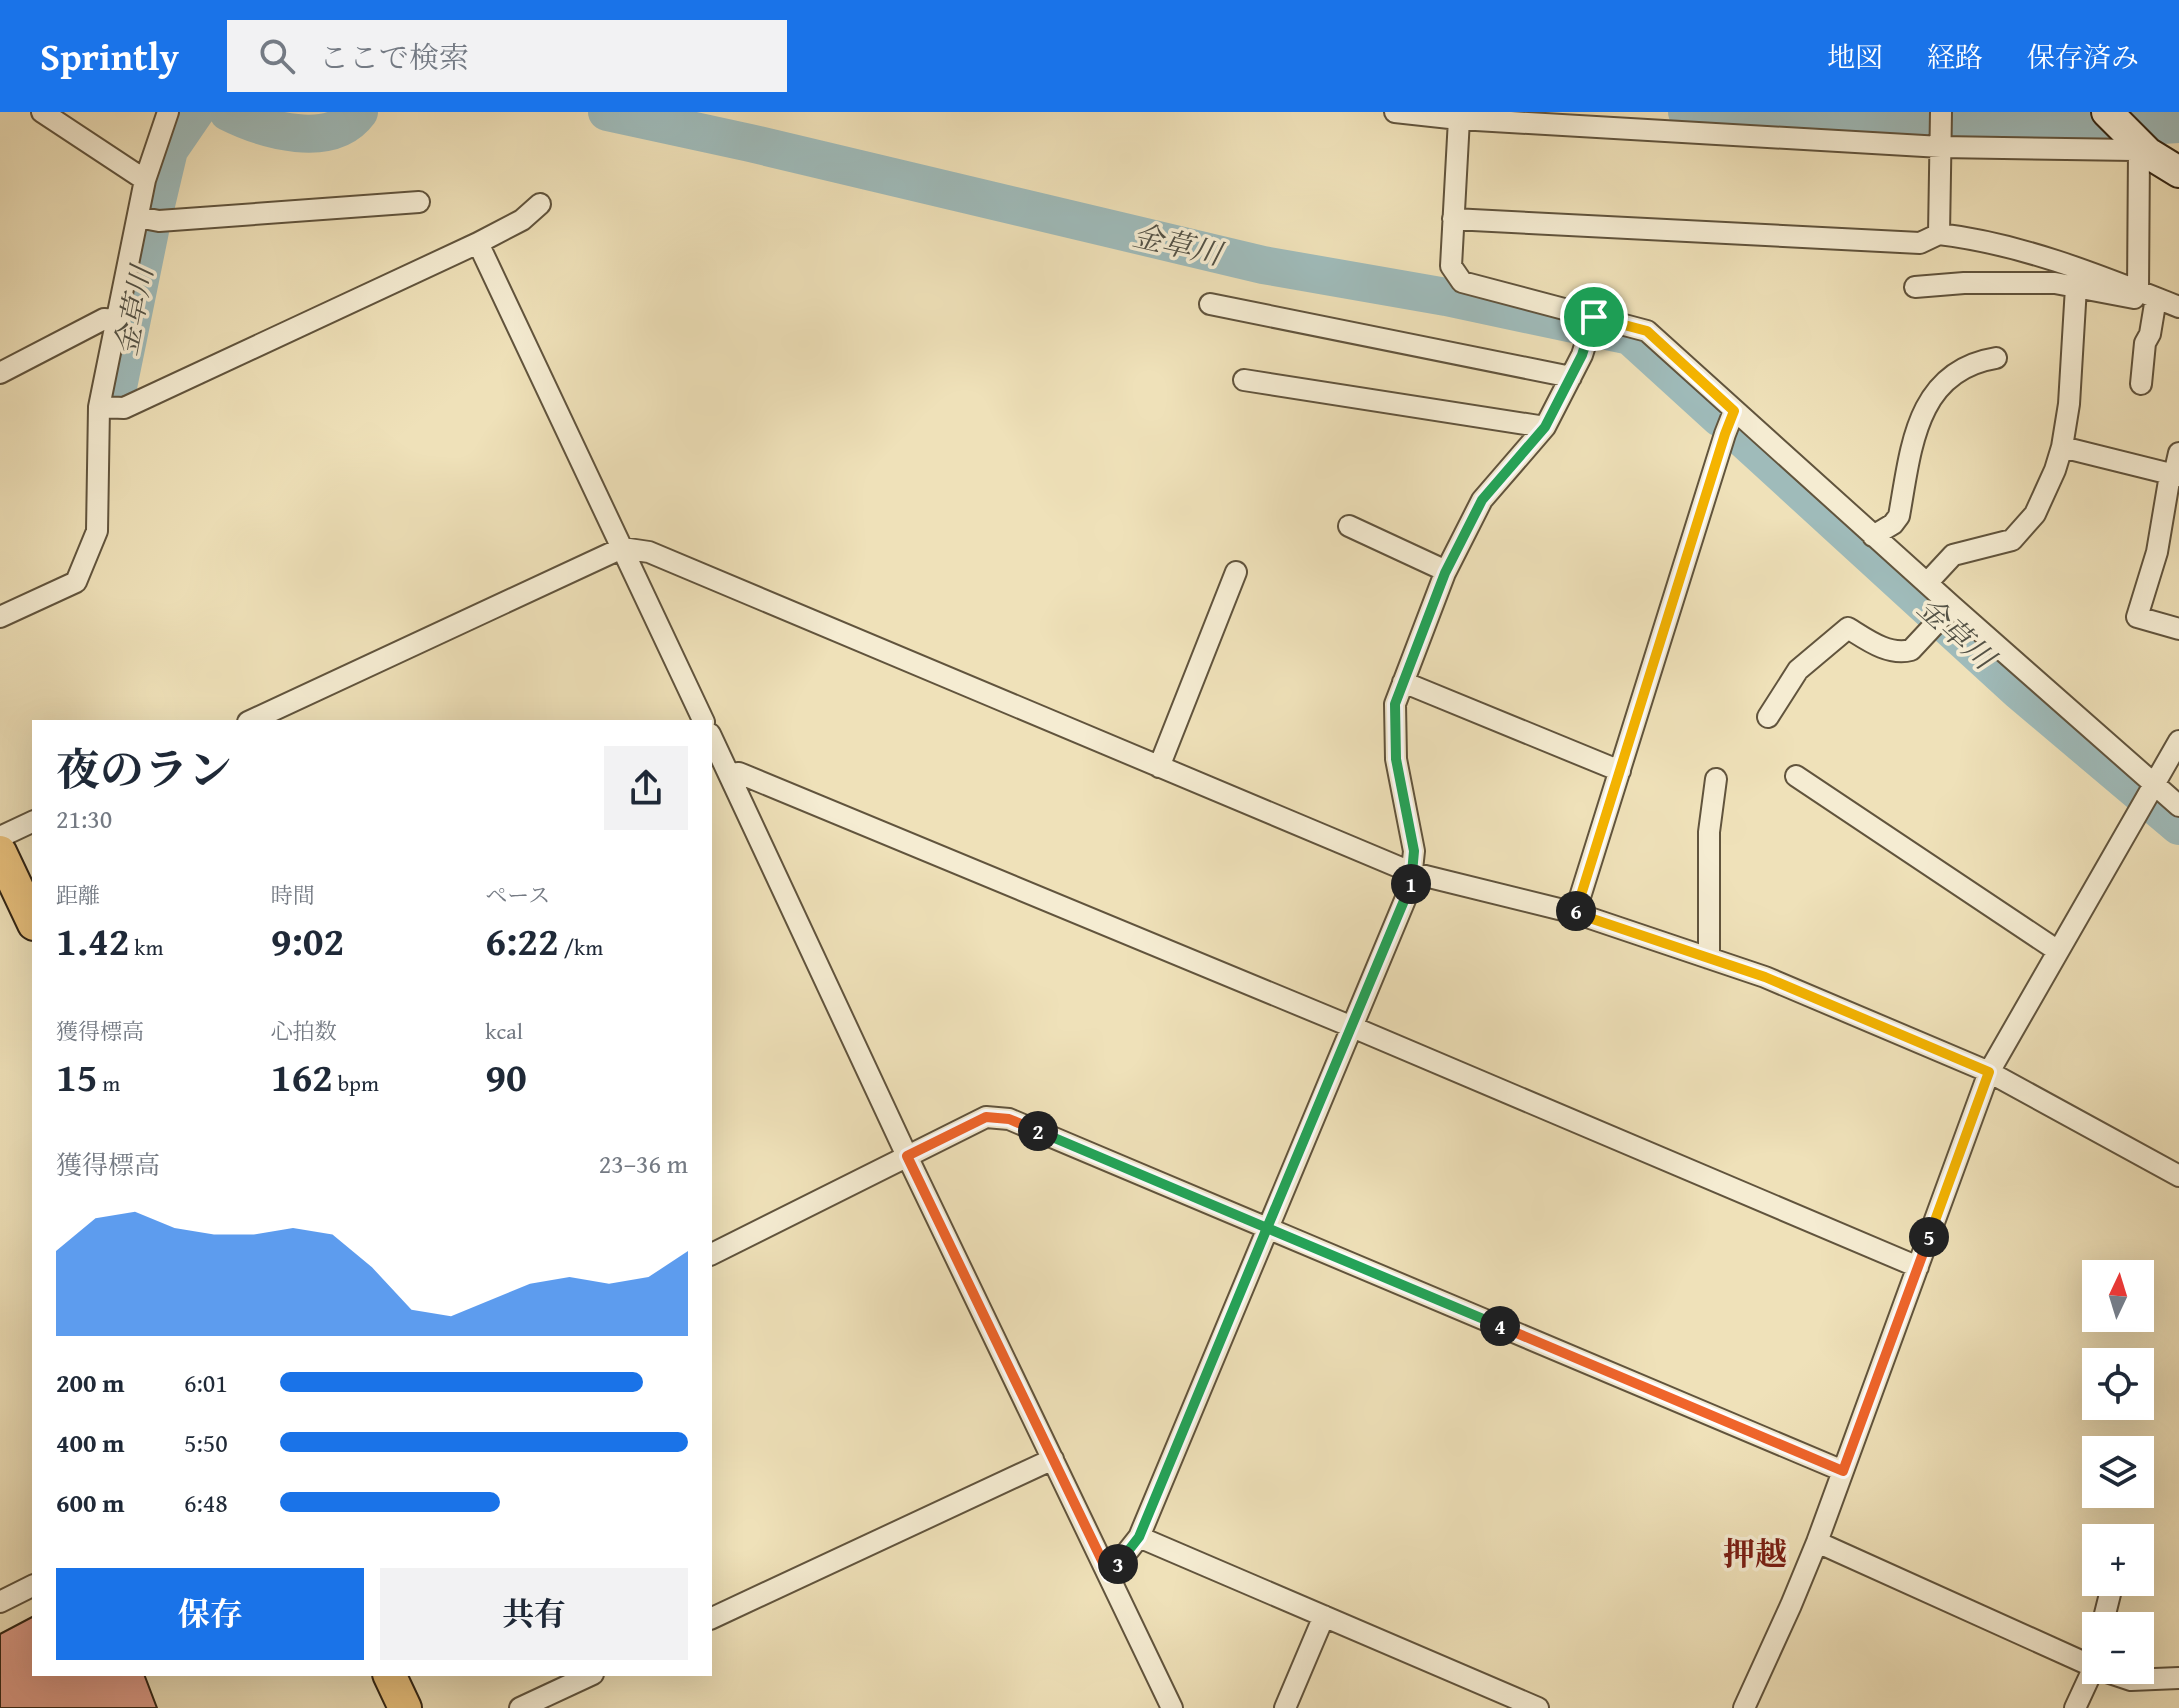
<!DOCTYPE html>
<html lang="ja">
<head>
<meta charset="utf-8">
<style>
  body { margin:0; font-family:"Gentium Book Plus","Noto Serif JP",serif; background:#f2f2f3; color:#1f2937; height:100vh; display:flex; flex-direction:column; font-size:30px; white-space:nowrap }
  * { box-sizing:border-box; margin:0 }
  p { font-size:26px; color:#747a83 }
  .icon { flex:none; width:44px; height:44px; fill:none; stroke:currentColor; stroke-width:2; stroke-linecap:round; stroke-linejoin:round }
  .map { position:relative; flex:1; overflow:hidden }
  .drawer { position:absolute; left:32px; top:608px; width:680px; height:956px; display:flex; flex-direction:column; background:#fff; border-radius:0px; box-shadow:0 8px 32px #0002 }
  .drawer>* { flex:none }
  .needle { width:52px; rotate:4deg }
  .fabs { position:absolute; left:2082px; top:1148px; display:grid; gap:16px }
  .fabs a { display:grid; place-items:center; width:72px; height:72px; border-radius:0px; background:#fff; box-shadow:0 8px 32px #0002; font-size:40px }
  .pin { position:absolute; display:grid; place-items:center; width:68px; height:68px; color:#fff; margin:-34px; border:4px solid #fff; border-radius:50%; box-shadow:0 2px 8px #0007 }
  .km { position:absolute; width:40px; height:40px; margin:-20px; border-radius:50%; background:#222; color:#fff; font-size:22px; line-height:40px; text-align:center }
  .round { display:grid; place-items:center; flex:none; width:84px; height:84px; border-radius:0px; background:#f2f2f3 }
  .headline { display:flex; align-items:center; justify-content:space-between; height:136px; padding:0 24px }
  h1 { font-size:44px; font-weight:700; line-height:60px }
  .figures { display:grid; grid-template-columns:repeat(3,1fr); gap:12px; height:136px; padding:8px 24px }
  .figures div { display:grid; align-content:center }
  .figures b { font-size:40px; font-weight:700 }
  .figures small { font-size:22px; font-weight:400 }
  .figures p { font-size:22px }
  .chart { height:224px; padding:16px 24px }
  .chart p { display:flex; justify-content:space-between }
  .chart svg { width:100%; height:144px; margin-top:8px; fill:#1a73e8; opacity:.7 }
  .cta { display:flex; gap:16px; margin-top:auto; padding:16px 24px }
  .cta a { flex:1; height:92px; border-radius:0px; background:#1a73e8; color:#fff; font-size:32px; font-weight:700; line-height:92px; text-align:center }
  .cta a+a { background:#f2f2f3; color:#1f2937 }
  ul { padding:0 24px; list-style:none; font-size:26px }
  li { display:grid; grid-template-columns:128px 96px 1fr; align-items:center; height:60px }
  li i { height:20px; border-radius:10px; background:#1a73e8 }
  header { display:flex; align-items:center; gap:48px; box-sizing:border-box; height:112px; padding:0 40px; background:#1a73e8; color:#fff }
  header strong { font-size:38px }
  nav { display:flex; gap:44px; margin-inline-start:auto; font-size:28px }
  .search { width:560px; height:72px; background:#f2f2f3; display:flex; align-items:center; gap:20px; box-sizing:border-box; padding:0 28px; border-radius:0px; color:#747a83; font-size:30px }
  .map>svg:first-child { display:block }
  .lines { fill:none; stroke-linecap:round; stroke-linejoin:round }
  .river { stroke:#9fbbba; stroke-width:38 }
  .building { fill:#dd9b87; stroke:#322514; stroke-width:2 }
  .minor-casing { stroke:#61543d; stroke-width:24 }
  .secondary-casing { stroke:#322514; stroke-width:34 }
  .primary-casing { stroke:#322514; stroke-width:36 }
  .minor { stroke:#f5ecd2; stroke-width:20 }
  .secondary { stroke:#f5ecd2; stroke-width:30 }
  .primary { stroke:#e8c07c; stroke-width:32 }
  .split-1-casing { stroke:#fff; stroke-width:16 }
  .split-2-casing { stroke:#fff; stroke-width:16 }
  .split-3-casing { stroke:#fff; stroke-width:16 }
  .split-4-casing { stroke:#fff; stroke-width:16 }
  .split-5-casing { stroke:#fff; stroke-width:16 }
  .split-6-casing { stroke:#fff; stroke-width:16 }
  .split-7-casing { stroke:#fff; stroke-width:16 }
  .split-1 { stroke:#22a559; stroke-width:10 }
  .split-2 { stroke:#22a559; stroke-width:10 }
  .split-3 { stroke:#f0652b; stroke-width:10 }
  .split-4 { stroke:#22a559; stroke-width:10 }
  .split-5 { stroke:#f0652b; stroke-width:10 }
  .split-6 { stroke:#f5b400; stroke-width:10 }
  .split-7 { stroke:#f5b400; stroke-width:10 }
  .labels { text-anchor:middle; stroke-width:7; stroke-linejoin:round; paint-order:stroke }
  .water-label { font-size:30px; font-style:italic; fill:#535246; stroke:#f5ecd2 }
  .quarter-label { font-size:32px; font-weight:bold; fill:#7a1f14; stroke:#f5ecd2 }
</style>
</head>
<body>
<header>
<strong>Sprintly</strong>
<div class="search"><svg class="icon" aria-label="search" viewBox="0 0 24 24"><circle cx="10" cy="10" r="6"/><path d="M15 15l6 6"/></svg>ここで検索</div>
<nav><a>地図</a><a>経路</a><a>保存済み</a></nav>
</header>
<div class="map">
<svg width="2179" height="1596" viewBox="0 0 2179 1596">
  <rect width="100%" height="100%" fill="#efe1b9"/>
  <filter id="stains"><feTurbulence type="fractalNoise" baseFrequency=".0025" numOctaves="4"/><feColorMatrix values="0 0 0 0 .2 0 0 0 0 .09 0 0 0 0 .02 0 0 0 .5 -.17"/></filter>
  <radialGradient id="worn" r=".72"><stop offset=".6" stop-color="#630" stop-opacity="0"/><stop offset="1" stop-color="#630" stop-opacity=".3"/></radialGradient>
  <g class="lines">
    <!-- river -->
    <path class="river" d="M228 0C264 18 331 38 359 0
      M607 0 750 31 1263 153 1446 185 1630 224 1720 306
      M1687 0 1930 15 2098 17 2179 12
      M155 97 169 38 195 0
      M117 280 150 119
      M1737 321 2019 579 2179 714"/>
  </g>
  <!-- building -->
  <path class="building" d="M34 1504V1562H144L157 1596H0V1522Z"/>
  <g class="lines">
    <defs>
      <path id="minor" d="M42 0 145 68
        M1395 0 1459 7 1941 35 2134 38 2148 41
        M1941 0 1939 122C2023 132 2101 164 2179 195
        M1459 7 1451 154 1462 170 1647 219 1952 494 2179 694
        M138 105 159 109 419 90
        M1453 107 1920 131 1939 122
        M478 131 704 610
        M1915 175 1964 171H2055L2134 186 2138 179 2139 39
        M1210 192 1571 265
        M0 261 104 207 117 208
        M1244 268 1545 315
        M2141 272 2145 231 2150 222 2156 186
        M99 295 124 296 478 131 522 108 540 92
        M2062 335 2179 364
        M2170 363 2157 440 2137 505 2179 517
        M2174 363 2179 341
        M1349 414 1446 459
        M1873 424 1893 412 1899 404C1911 338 1915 259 1996 246
        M1927 471 1953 443 2012 428 2035 402 2055 358 2062 335 2069 292 2076 175
        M0 505 76 470 97 419 99 295 145 68 168 0
        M1403 570 1620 659
        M1768 605 1798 558 1848 516C1866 527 1888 544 1911 538L1952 494
        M248 610 622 436 649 440 1413 761 1575 801 1765 865 1989 960 2179 1064
        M710 622 907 1044 1172 1596
        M1159 655 1236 460
        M729 662 739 661 1350 914 1918 1155
        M1796 664 2058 839
        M0 725 34 709
        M1575 801 1725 322 1734 299
        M1709 846V720L1716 667
        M710 1143 986 1005 1009 1007 1843 1359
        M1139 1425 1538 1596
        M1817 1430 2094 1555
        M1109 1463 1139 1425 1410 776 1414 739 1396 647 1395 592 1445 461 1482 388 1545 315 1582 243 1594 205
        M0 1490 34 1473
        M710 1507 1053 1347
        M2102 1514 2113 1470
        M2101 1558 2131 1568 2179 1566
        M520 1596 593 1562
        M1285 1596 1324 1504
        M1744 1596 1791 1493 1817 1430 1989 960 2179 629
        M2075 1596 2094 1555 2096 1556"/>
      <path id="secondary" d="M2107 0 2148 41 2179 60"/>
      <path id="primary" d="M0 740 34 812
        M389 1562 405 1596"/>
    </defs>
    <!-- minor casing -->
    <use href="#minor" class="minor-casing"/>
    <!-- secondary casing -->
    <use href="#secondary" class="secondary-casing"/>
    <!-- primary casing -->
    <use href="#primary" class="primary-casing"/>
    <!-- minor -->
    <use href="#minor" class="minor"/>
    <!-- secondary -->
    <use href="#secondary" class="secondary"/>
    <!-- primary -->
    <use href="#primary" class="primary"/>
  </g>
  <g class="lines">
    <defs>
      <path id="split-1" d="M1411 772 1414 739 1396 647 1395 592 1445 461 1482 388 1545 315 1582 243 1594 205"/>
      <path id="split-2" d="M1038 1019 1267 1116 1411 772"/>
      <path id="split-3" d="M1038 1019 1009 1007 986 1005 907 1044 1109 1463 1118 1452"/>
      <path id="split-4" d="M1118 1452 1139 1425 1267 1116 1500 1214"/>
      <path id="split-5" d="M1500 1214 1843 1359 1929 1125"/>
      <path id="split-6" d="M1576 799 1575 801 1765 865 1989 960 1929 1125"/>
      <path id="split-7" d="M1576 799 1725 322 1734 299 1647 219 1594 205"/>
    </defs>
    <!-- split-1 casing -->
    <use href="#split-1" class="split-1-casing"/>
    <!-- split-2 casing -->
    <use href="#split-2" class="split-2-casing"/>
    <!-- split-3 casing -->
    <use href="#split-3" class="split-3-casing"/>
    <!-- split-4 casing -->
    <use href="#split-4" class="split-4-casing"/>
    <!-- split-5 casing -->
    <use href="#split-5" class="split-5-casing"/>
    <!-- split-6 casing -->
    <use href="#split-6" class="split-6-casing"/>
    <!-- split-7 casing -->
    <use href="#split-7" class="split-7-casing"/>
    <!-- split-1 -->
    <use href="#split-1" class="split-1"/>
    <!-- split-2 -->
    <use href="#split-2" class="split-2"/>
    <!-- split-3 -->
    <use href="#split-3" class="split-3"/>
    <!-- split-4 -->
    <use href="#split-4" class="split-4"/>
    <!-- split-5 -->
    <use href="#split-5" class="split-5"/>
    <!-- split-6 -->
    <use href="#split-6" class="split-6"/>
    <!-- split-7 -->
    <use href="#split-7" class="split-7"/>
  </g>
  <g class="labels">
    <!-- water labels -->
    <g class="water-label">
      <text transform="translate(1177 133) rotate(13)" y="10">金草川</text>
      <text transform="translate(134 199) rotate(-79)" y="10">金草川</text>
      <text transform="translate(1956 521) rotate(42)" y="10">金草川</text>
    </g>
    <!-- quarter labels -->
    <g class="quarter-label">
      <text x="1755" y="1453">押越</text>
    </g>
  </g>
  <rect width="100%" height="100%" filter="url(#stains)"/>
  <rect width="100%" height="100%" fill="url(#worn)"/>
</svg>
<div class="fabs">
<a><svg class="needle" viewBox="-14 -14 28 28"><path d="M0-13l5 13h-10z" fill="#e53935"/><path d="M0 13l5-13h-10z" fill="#747a83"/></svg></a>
<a><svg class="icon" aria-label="locate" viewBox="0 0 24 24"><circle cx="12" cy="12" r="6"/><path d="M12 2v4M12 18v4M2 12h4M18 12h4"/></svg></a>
<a><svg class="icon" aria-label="layers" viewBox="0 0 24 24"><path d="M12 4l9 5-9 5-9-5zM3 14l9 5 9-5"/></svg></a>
<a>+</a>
<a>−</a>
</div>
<div class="pin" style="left:1594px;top:205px;background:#1e9e55"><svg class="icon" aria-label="arrive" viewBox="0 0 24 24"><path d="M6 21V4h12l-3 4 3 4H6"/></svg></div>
<b class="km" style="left:1411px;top:772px">1</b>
<b class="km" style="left:1038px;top:1019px">2</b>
<b class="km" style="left:1118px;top:1452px">3</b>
<b class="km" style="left:1500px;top:1214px">4</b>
<b class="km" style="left:1929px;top:1125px">5</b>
<b class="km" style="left:1576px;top:799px">6</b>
<section class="drawer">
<div class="headline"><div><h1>夜のラン</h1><p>21:30</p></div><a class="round"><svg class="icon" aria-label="share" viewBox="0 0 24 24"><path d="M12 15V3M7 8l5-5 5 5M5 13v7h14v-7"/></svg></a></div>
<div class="figures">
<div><p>距離</p><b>1.42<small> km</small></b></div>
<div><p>時間</p><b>9:02</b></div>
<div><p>ペース</p><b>6:22<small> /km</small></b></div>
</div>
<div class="figures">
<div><p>獲得標高</p><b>15<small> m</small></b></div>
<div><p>心拍数</p><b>162<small> bpm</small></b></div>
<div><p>kcal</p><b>90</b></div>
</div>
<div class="chart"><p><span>獲得標高</span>23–36 m</p>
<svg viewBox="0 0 160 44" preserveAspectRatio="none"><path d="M0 44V18L10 8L20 6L30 11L40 13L50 13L60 11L70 13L80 23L90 36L100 38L110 33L120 28L130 26L140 28L150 26L160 18V44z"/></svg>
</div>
<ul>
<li><b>200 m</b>6:01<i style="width:89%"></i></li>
<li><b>400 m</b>5:50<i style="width:100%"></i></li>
<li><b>600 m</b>6:48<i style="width:54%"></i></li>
</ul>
<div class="cta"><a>保存</a><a>共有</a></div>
</section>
</div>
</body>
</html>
